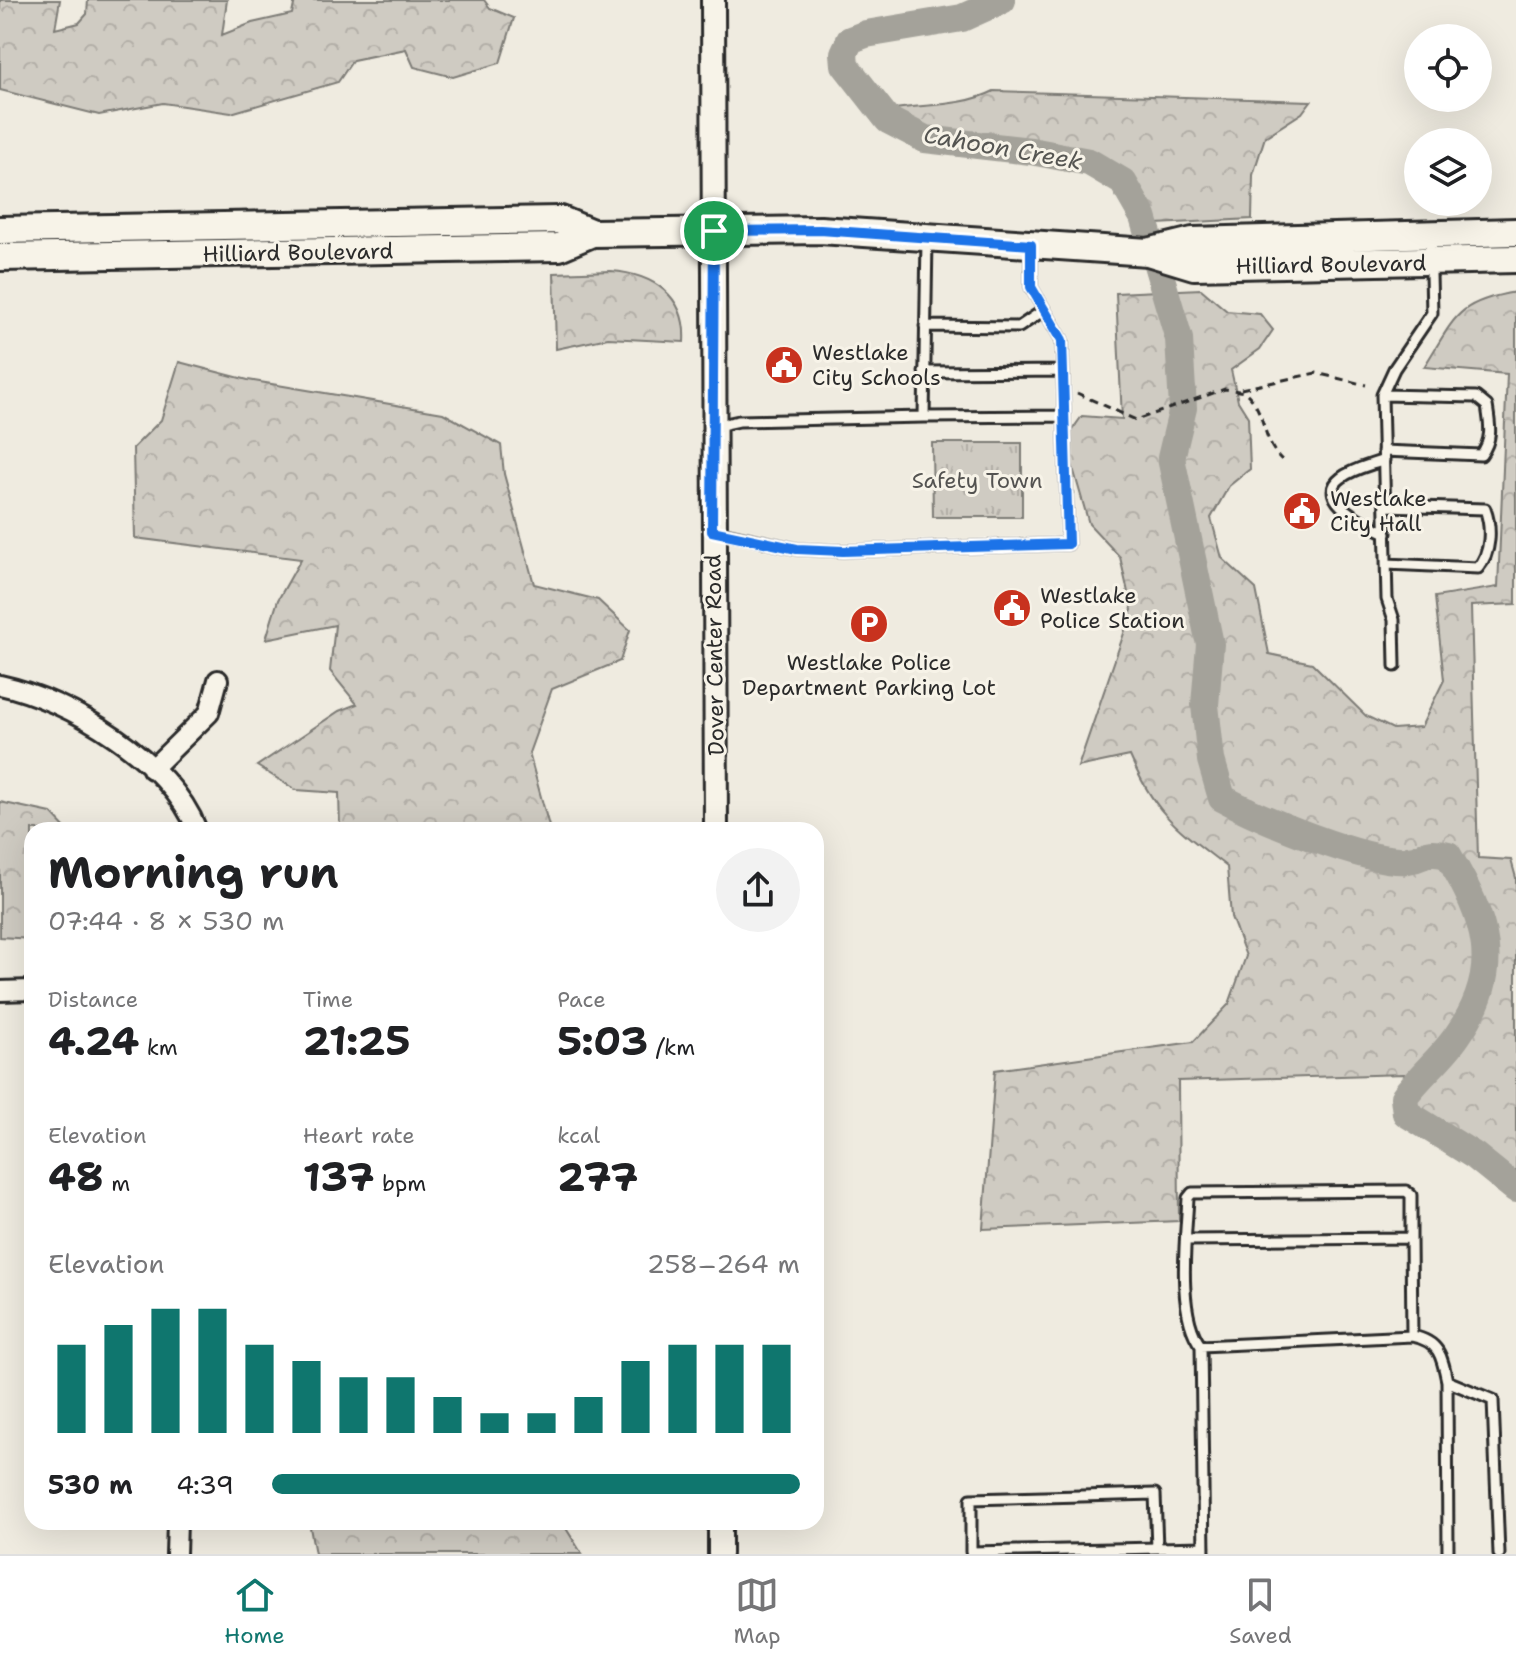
<!DOCTYPE html>
<html lang="en">
<head>
<meta charset="utf-8">
<style>
  body { margin:0; font-family:"Shantell Sans",sans-serif; background:#f2f2f2; color:#202124; height:100vh; display:flex; flex-direction:column; font-size:30px; white-space:nowrap }
  * { box-sizing:border-box; margin:0 }
  p { font-size:26px; color:#757577 }
  .icon { flex:none; width:44px; height:44px; fill:none; stroke:currentColor; stroke-width:2; stroke-linecap:round; stroke-linejoin:round }
  .map { position:relative; flex:1; overflow:hidden }
  .side { position:absolute; left:24px; top:822px; width:800px; height:708px; display:flex; flex-direction:column; background:#fff; border-radius:24px; box-shadow:0 8px 32px #0002 }
  .side>* { flex:none }
  .buttons { position:absolute; left:1404px; top:24px; display:grid; gap:16px }
  .buttons a { display:grid; place-items:center; width:88px; height:88px; border-radius:50%; background:#fff; box-shadow:0 8px 32px #0002; font-size:40px }
  .pin { position:absolute; display:grid; place-items:center; width:68px; height:68px; color:#fff; margin:-34px; border:4px solid #fff; border-radius:50%; box-shadow:0 2px 8px #0007 }
  .round { display:grid; place-items:center; flex:none; width:84px; height:84px; border-radius:42px; background:#f2f2f2 }
  .overview { display:flex; align-items:center; justify-content:space-between; height:136px; padding:0 24px }
  h1 { font-size:44px; font-weight:700; line-height:60px }
  .stats { display:grid; grid-template-columns:repeat(3,1fr); gap:12px; height:136px; padding:8px 24px }
  .stats div { display:grid; align-content:center }
  .stats b { font-size:40px; font-weight:700 }
  .stats small { font-size:22px; font-weight:400 }
  .stats p { font-size:22px }
  .chart { height:224px; padding:16px 24px }
  .chart p { display:flex; justify-content:space-between }
  .chart svg { width:100%; height:144px; margin-top:8px; stroke:#0f766e; stroke-width:6 }
  ul { padding:0 24px; list-style:none; font-size:26px }
  li { display:grid; grid-template-columns:128px 96px 1fr; align-items:center; height:60px }
  li i { height:20px; border-radius:10px; background:#0f766e }
  .tabs { display:flex; justify-content:space-around; align-items:center; height:112px; border-top:2px solid #e0e0e0; background:#fff; font-size:22px; color:#757577 }
  .tabs a { display:grid; justify-items:center; gap:4px }
  .tabs .active { color:#0f766e }
  .map>svg:first-child { display:block }
  .forest { fill:url(#forest-crowns); stroke:#7d7b76; stroke-width:2 }
  .park { fill:url(#park-tufts); stroke:#7d7b76; stroke-width:2 }
  .lines { fill:none; stroke-linecap:round; stroke-linejoin:round }
  .river { stroke:#a4a29a; stroke-width:28 }
  .service-casing { stroke:#2b2b2b; stroke-width:15 }
  .minor-casing { stroke:#2b2b2b; stroke-width:24 }
  .tertiary-casing { stroke:#2b2b2b; stroke-width:28 }
  .secondary-casing { stroke:#2b2b2b; stroke-width:32 }
  .path { stroke:#2b2b2b; stroke-width:3; stroke-dasharray:8 6; stroke-linecap:butt }
  .service { stroke:#f7f3e8; stroke-width:9 }
  .minor { stroke:#f7f3e8; stroke-width:18 }
  .tertiary { stroke:#f7f3e8; stroke-width:22 }
  .secondary { stroke:#f7f3e8; stroke-width:26 }
  .route-casing { stroke:#fff; stroke-width:16 }
  .route { stroke:#1a73e8; stroke-width:10 }
  .labels { text-anchor:middle; stroke-width:6; stroke-linejoin:round; paint-order:stroke }
  .street-label { font-size:22px; fill:#2b2b2b; stroke:#f7f3e8 }
  .poi-label { font-size:22px; fill:#2b2b2b; stroke:#f7f3e8; text-anchor:start }
  .park-label { font-size:22px; fill:#545351; stroke:#f7f3e8 }
  .water-label { font-size:24px; font-style:italic; fill:#555552; stroke:#f7f3e8 }
</style>
</head>
<body>
<div class="map">
<svg width="1516" height="1554" viewBox="0 0 1516 1554">
  <defs>
    <pattern id="forest-crowns" width="20" height="18" patternUnits="userSpaceOnUse" patternTransform="scale(2)"><rect width="20" height="18" fill="#cfcbc2"/><path d="M2 6a3 3 0 1 1 6 0M12 15a3 3 0 1 1 6 0" fill="none" stroke="#b2aea7"/></pattern>
    <pattern id="park-tufts" width="24" height="20" patternUnits="userSpaceOnUse" patternTransform="scale(2)"><rect width="24" height="20" fill="#cfcbc2"/><path d="M3 7l-1-3M5 7V3M7 7l1-3M15 17l-1-3M17 17v-4M19 17l1-3" fill="none" stroke="#b2aea7"/></pattern>
  </defs>
  <rect width="100%" height="100%" fill="#efebe0"/>
  <filter id="ink" filterUnits="userSpaceOnUse"><feTurbulence type="fractalNoise" baseFrequency=".0125" numOctaves="2"/><feDisplacementMap in="SourceGraphic" scale="16" xChannelSelector="R" yChannelSelector="G"/><feConvolveMatrix kernelMatrix="1 2 1 2 8 2 1 2 1" color-interpolation-filters="sRGB"/></filter>
  <g filter="url(#ink)">
    <!-- forest -->
    <path class="forest" d="M0 0H60L55 29 79 23 87 14 88 0H227L222 35 252 23 292 14 295 0H484L490 8 514 18 500 63 453 77 414 67 406 49 353 60 338 82 231 113 163 103 99 115 0 90Z
      M994 91 1311 101 1302 113 1265 137 1253 175 1252 219 1156 224 1143 217 1123 182 1089 162 1031 151 925 139 888 120V110C923 104 963 107 994 91Z
      M611 271C653 274 687 296 684 342L608 338 556 349 554 273Z
      M1201 289 1227 311 1260 314 1273 330 1260 349 1231 370 1238 401 1248 417 1250 469 1229 486 1211 518 1222 558 1256 589 1269 654 1312 663 1366 716 1393 729 1421 727 1444 680 1435 597 1498 587 1507 374 1424 367C1455 318 1455 302 1516 292V604L1471 606 1478 858 1511 860 1516 878V1190L1475 1156 1406 1113 1404 1074 1178 1081 1179 1221 983 1229 995 1070 1193 1042 1229 1004 1246 956 1231 917 1227 867C1177 828 1156 816 1130 756L1078 767 1132 610 1120 557 1089 524 1065 440 1082 416 1122 419 1116 293Z
      M179 362 248 380 443 413 501 445 504 474 534 584 598 600 630 630 620 661 552 689 529 753 550 830H340L339 793 296 790 257 766 339 711 357 704 330 671 335 625 266 639 278 600 301 559 135 538 133 448 161 420Z
      M0 802 51 813 67 830H32V939L0 937Z
      M309 1522H562L582 1554H315Z"/>
    <!-- park -->
    <path class="park" d="M932 443H1022V517H933Z"/>
    <g class="lines">
      <!-- river -->
      <path class="river" d="M1002 0 962 18 866 34 850 40 844 53 845 65 888 120 925 139 1031 151 1089 162 1123 182 1143 217 1179 339 1183 408 1171 458 1210 644 1205 705 1211 760 1222 798C1259 818 1367 864 1408 860 1427 858 1422 849 1448 855 1486 920 1505 969 1457 1036 1442 1058 1420 1075 1404 1097L1406 1113 1475 1156 1516 1189"/>
      <defs>
        <path id="service" d="M927 240 924 417 1064 416
          M925 326 1019 327 1044 310
          M924 372 1063 371
          M1382 395 1476 397 1487 406C1490 425 1493 439 1481 455L1383 451
          M716 426 739 421 924 417
          M1384 460C1371 465 1352 469 1341 478 1312 500 1371 526 1386 533
          M1385 506 1485 509C1492 528 1491 553 1478 568L1386 564
          M716 531 797 549 843 551 1068 544 1062 340 1031 287V246
          M1395 666 1394 620 1387 599 1382 395 1394 369 1432 313 1430 235
          M1411 1238 1412 1336
          M1186 1240 1411 1238V1195L1406 1191 1192 1193 1188 1198C1186 1237 1176 1315 1201 1346L1204 1554
          M1201 1346 1412 1336C1439 1341 1442 1356 1447 1381L1448 1554
          M1447 1381 1493 1400 1499 1554
          M1157 1548 1155 1494 971 1499V1552L1204 1547"/>
        <path id="minor" d="M0 685C70 700 170 760 197 830
          M152 769 209 713 218 680
          M0 991 32 990
          M176 1554 177 1522"/>
        <path id="tertiary" d="M713 0 716 830
          M720 1522V1554"/>
        <path id="secondary" d="M0 230 561 220 592 233
          M1148 252 1193 241 1516 232
          M0 257 559 247 592 233 820 230 1148 252 1194 266 1516 259"/>
      </defs>
      <!-- service casing -->
      <use href="#service" class="service-casing"/>
      <!-- minor casing -->
      <use href="#minor" class="minor-casing"/>
      <!-- tertiary casing -->
      <use href="#tertiary" class="tertiary-casing"/>
      <!-- secondary casing -->
      <use href="#secondary" class="secondary-casing"/>
      <!-- path -->
      <path class="path" d="M1241 389 1316 373 1366 385
        M1077 393 1136 420 1225 389 1245 392C1267 411 1261 441 1282 460"/>
      <!-- service -->
      <use href="#service" class="service"/>
      <!-- minor -->
      <use href="#minor" class="minor"/>
      <!-- tertiary -->
      <use href="#tertiary" class="tertiary"/>
      <!-- secondary -->
      <use href="#secondary" class="secondary"/>
    </g>
  </g>
  <g class="lines" filter="url(#ink)">
    <defs>
      <path id="route" d="M820 230 1031 245V287L1062 340 1068 544 843 551 797 549 712 531 714 231Z"/>
    </defs>
    <!-- route casing -->
    <use href="#route" class="route-casing"/>
    <!-- route -->
    <use href="#route" class="route"/>
  </g>
  <!-- icons -->
  <defs>
    <symbol id="civic-disc" viewBox="-11 -11 22 22"><circle r="9.5" fill="#c8321e" stroke="#f7f3e8"/><path d="M-.6-6.5H3V-4.5H.6V-3L4-1V1h2V6H-6V1h2V-1L-.6-3ZM-1.2 2.5V6h2.4V2.5Z" fill="#fff"/></symbol>
    <symbol id="parking-disc" viewBox="-11 -11 22 22"><circle r="9.5" fill="#c8321e" stroke="#f7f3e8"/><path d="M-3.5-5.5H1a3.5 3.5 0 0 1 0 7H-1V5.5H-3.5ZM-1-3.4V-.6H.8a1.4 1.4 0 0 0 0-2.8Z" fill="#fff"/></symbol>
  </defs>
  <g fill-rule="evenodd">
    <use href="#civic-disc" x="762" y="343" width="44" height="44"/>
    <use href="#civic-disc" x="1280" y="489" width="44" height="44"/>
    <use href="#civic-disc" x="990" y="586" width="44" height="44"/>
    <use href="#parking-disc" x="847" y="602" width="44" height="44"/>
  </g>
  <g class="labels">
    <!-- street labels -->
    <g class="street-label">
      <text transform="translate(298 252) rotate(-1)" y="8">Hilliard Boulevard</text>
      <text transform="translate(1331 264) rotate(-1)" y="8">Hilliard Boulevard</text>
      <text transform="translate(714 655) rotate(-91)" y="8">Dover Center Road</text>
    </g>
    <!-- poi labels -->
    <g class="poi-label">
      <text x="812" y="360">Westlake<tspan x="812" dy="25">City Schools</tspan></text>
      <text x="1330" y="506">Westlake<tspan x="1330" dy="25">City Hall</tspan></text>
      <text x="1040" y="603">Westlake<tspan x="1040" dy="25">Police Station</tspan></text>
      <text x="869" y="670" text-anchor="middle">Westlake Police<tspan x="869" dy="25">Department Parking Lot</tspan></text>
    </g>
    <!-- park labels -->
    <g class="park-label">
      <text x="977" y="488">Safety Town</text>
    </g>
    <!-- water labels -->
    <g class="water-label">
      <text transform="translate(1003 148) rotate(10)" y="8">Cahoon Creek</text>
    </g>
  </g>
</svg>
<div class="buttons">
<a><svg class="icon" aria-label="locate" viewBox="0 0 24 24"><circle cx="12" cy="12" r="6"/><path d="M12 2v4M12 18v4M2 12h4M18 12h4"/></svg></a>
<a><svg class="icon" aria-label="layers" viewBox="0 0 24 24"><path d="M12 4l9 5-9 5-9-5zM3 14l9 5 9-5"/></svg></a>
</div>
<div class="pin" style="left:714px;top:231px;background:#1e9e55"><svg class="icon" aria-label="arrive" viewBox="0 0 24 24"><path d="M6 21V4h12l-3 4 3 4H6"/></svg></div>
<section class="side">
<div class="overview"><div><h1>Morning run</h1><p>07:44 · 8 × 530 m</p></div><a class="round"><svg class="icon" aria-label="share" viewBox="0 0 24 24"><path d="M12 15V3M7 8l5-5 5 5M5 13v7h14v-7"/></svg></a></div>
<div class="stats">
<div><p>Distance</p><b>4.24<small> km</small></b></div>
<div><p>Time</p><b>21:25</b></div>
<div><p>Pace</p><b>5:03<small> /km</small></b></div>
</div>
<div class="stats">
<div><p>Elevation</p><b>48<small> m</small></b></div>
<div><p>Heart rate</p><b>137<small> bpm</small></b></div>
<div><p>kcal</p><b>277</b></div>
</div>
<div class="chart"><p><span>Elevation</span>258–264 m</p>
<svg viewBox="0 0 160 44" preserveAspectRatio="none"><path d="M5 44V17M15 44V11M25 44V6M35 44V6M45 44V17M55 44V22M65 44V27M75 44V27M85 44V33M95 44V38M105 44V38M115 44V33M125 44V22M135 44V17M145 44V17M155 44V17"/></svg>
</div>
<ul>
<li><b>530 m</b>4:39<i style="width:100%"></i></li>
</ul>
</section>
</div>
<nav class="tabs">
<a class="active"><svg class="icon" aria-label="home" viewBox="0 0 24 24"><path d="M3 11l9-7 9 7M6 9v11h12V9"/></svg>Home</a>
<a><svg class="icon" aria-label="map" viewBox="0 0 24 24"><path d="M3 6l6-2 6 2 6-2v14l-6 2-6-2-6 2zM9 4v14M15 6v14"/></svg>Map</a>
<a><svg class="icon" aria-label="saved" viewBox="0 0 24 24"><path d="M7 4h10v16l-5-4-5 4z"/></svg>Saved</a>
</nav>
</body>
</html>
